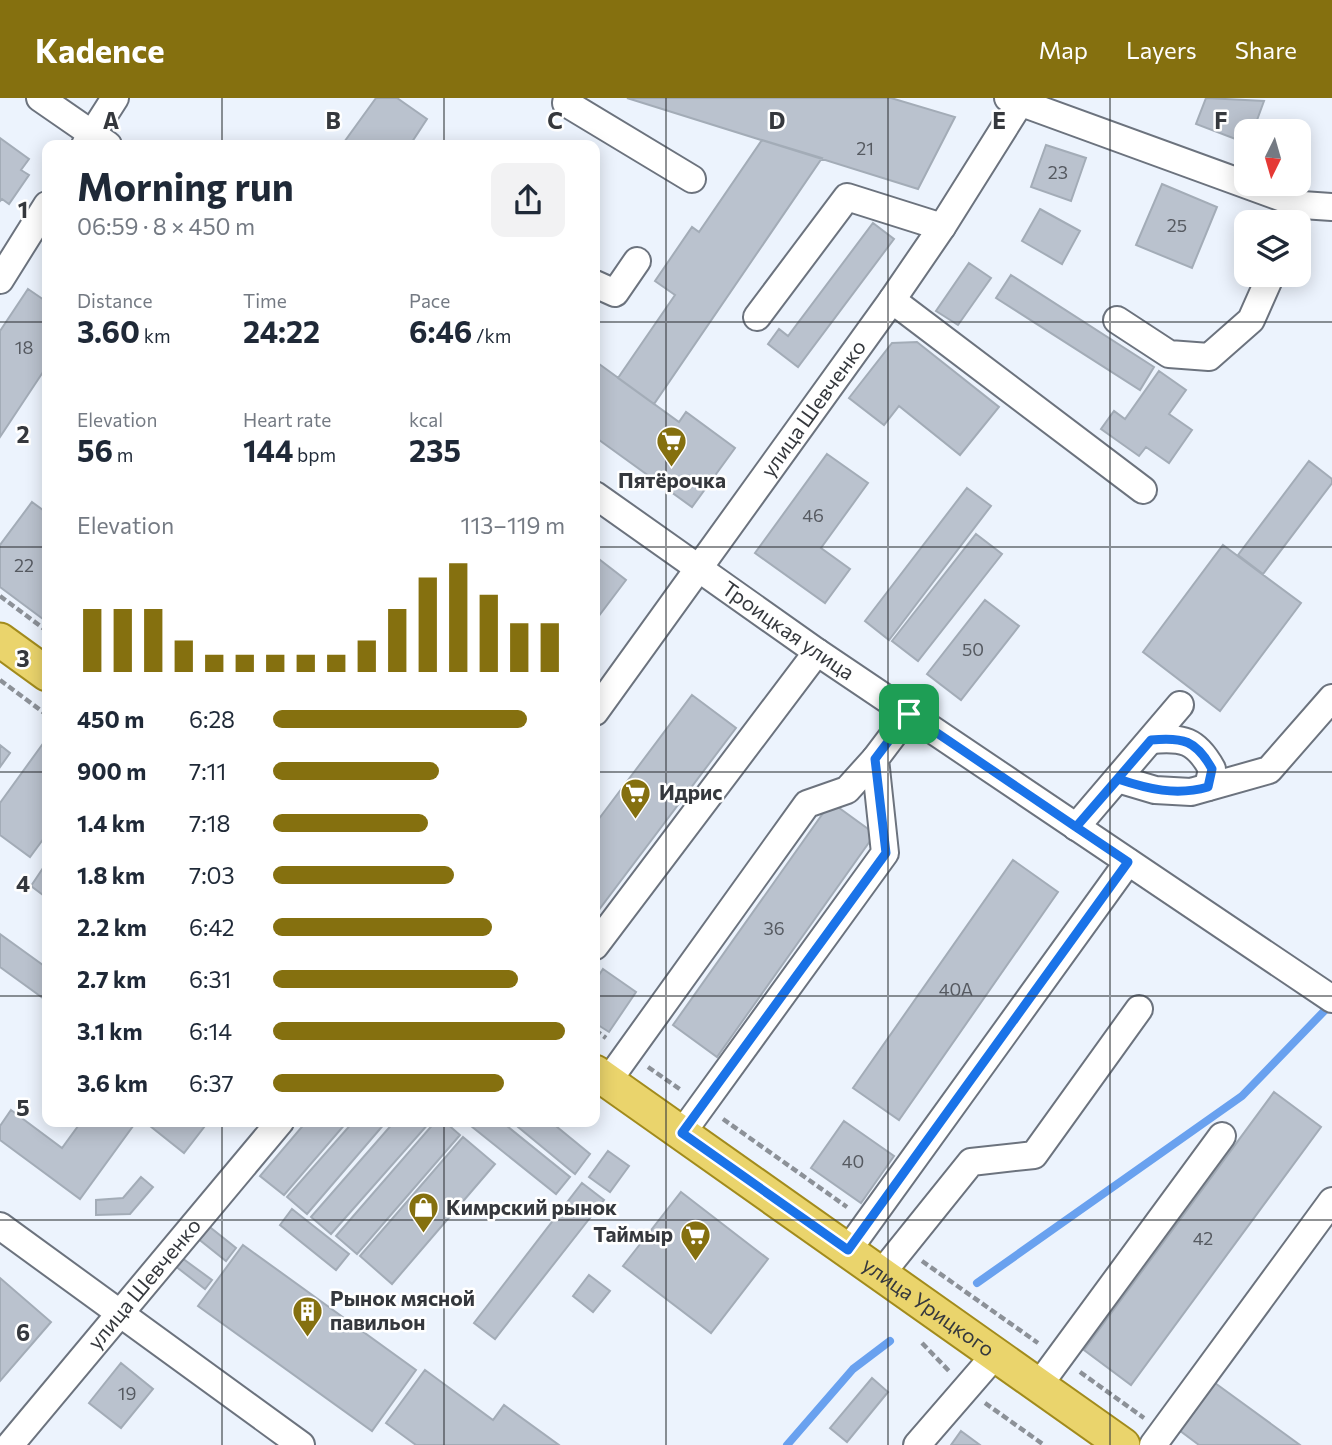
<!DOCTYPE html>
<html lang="en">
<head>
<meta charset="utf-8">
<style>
  body { margin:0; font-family:Commissioner,sans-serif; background:#f2f2f3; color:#1f2937; height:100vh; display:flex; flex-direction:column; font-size:26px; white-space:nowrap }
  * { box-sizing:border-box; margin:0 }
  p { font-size:23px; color:#747a83 }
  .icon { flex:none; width:38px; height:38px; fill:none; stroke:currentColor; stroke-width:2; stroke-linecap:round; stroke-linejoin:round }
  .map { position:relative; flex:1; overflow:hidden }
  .side { position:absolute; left:42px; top:42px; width:558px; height:987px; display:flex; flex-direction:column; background:#fff; border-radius:14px; box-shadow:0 4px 18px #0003 }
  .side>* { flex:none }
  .needle { width:46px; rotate:185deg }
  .buttons { position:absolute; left:1234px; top:21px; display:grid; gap:14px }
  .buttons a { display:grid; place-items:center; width:77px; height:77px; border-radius:14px; background:#fff; box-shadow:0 4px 18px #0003; font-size:35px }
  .pin { position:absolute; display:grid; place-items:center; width:60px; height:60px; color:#fff; margin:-30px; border-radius:14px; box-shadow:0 4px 10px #0006 }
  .round { display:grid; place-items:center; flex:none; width:74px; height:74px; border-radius:14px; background:#f2f2f3 }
  .overview { display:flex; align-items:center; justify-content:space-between; height:119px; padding:0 35px }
  h1 { font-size:38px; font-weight:700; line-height:52px }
  .figures { display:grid; grid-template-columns:repeat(3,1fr); gap:10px; height:119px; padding:7px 35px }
  .figures div { display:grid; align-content:center }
  .figures b { font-size:30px; font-weight:700 }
  .figures small { font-size:19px; font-weight:400 }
  .figures p { font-size:19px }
  .chart { height:196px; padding:14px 35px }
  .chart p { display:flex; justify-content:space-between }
  .chart svg { width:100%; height:126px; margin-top:7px; stroke:#85700f; stroke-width:6 }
  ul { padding:0 35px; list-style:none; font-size:23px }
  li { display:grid; grid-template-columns:112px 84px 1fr; align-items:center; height:52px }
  li i { height:18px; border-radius:9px; background:#85700f }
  header { display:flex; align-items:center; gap:42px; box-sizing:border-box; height:98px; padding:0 35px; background:#85700f; color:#fff }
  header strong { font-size:33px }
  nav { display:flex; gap:38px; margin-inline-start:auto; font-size:24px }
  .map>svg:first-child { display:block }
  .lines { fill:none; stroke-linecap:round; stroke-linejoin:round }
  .stream { stroke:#69a1ef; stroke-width:8 }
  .building { fill:#bac2ce; stroke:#a3acb7; stroke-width:2 }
  .minor-casing { stroke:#6c737e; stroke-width:30 }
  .major-casing { stroke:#a28b1c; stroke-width:37 }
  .path { stroke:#8c9198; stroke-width:4.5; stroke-dasharray:7 3.5; stroke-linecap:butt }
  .minor { stroke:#fff; stroke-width:26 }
  .major { stroke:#ead46c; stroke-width:33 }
  .route-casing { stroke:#fff; stroke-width:14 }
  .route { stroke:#1a73e8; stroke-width:9 }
  .grid { fill:none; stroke:#35383d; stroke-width:2; stroke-opacity:0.55 }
  .labels { text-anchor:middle; stroke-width:5; stroke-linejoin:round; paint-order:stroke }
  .number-label { font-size:18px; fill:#565a61 }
  .street-label { font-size:21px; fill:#35383d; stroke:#fff }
  .poi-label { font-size:21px; font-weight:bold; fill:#35383d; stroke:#fff; text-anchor:start }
  .grid-label { font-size:23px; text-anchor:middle; font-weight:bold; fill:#35383d; stroke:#fff; stroke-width:5; stroke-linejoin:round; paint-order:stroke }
</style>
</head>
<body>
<header>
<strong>Kadence</strong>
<nav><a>Map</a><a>Layers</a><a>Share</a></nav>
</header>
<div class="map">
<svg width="1332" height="1347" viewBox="0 0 1332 1347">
  <rect width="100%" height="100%" fill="#ecf3fd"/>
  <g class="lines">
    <!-- stream -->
    <path class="stream" d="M977 1185 1242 998 1331 906
      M787 1347 853 1271 890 1243"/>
  </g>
  <!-- building -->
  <path class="building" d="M376 0H397L427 21 412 44 417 47H342Z
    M627 0H891L955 19 918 91Z
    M1206 0 1264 3 1253 33H1246V45L1196 26Z
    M0 40 29 61 21 72 29 77 9 106 2 101 0 103Z
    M762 42 822 60 654 306 618 280 675 197 655 183 692 129 699 134Z
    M1046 47 1086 60 1071 103 1031 89Z
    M1162 86 1217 109 1192 170 1136 147Z
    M1040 111 1080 133 1062 166 1022 143Z
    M873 125 894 141 798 269 768 246 779 231 788 238Z
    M969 165 991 180 958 227 936 213Z
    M1011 177 1154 269 1140 292 996 200Z
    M28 191 47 204V268L0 339V233Z
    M917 244 999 309 960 357 899 308 884 327 849 300 892 245Z
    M595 263 679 324 686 314 735 350 692 409 595 339Z
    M1159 273 1186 292 1169 316 1192 332 1169 365 1146 349 1139 358 1101 331 1114 313 1125 321Z
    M827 356 868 385 821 450 850 471 825 505 755 455Z
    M1309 363 1332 381V385L1263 476 1238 457Z
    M967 390 991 408 889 542 865 523Z
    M32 404 47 415V524L0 489V447Z
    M976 436 1002 456 918 563 892 543Z
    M1223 447 1301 505 1220 613 1143 554Z
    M595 458 626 482 595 523Z
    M985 502 1019 528 961 602 927 576Z
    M692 597 736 630 595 817V726Z
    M47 640V736L30 759 0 737V705Z
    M0 647 10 655 0 669Z
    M831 704 875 736 717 959 673 927Z
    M1013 762 1058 794 899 1022 853 990Z
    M47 764V800L31 788Z
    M0 836 47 870V903L0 869Z
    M603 871 636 894 609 934 595 925V883Z
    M1274 994 1321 1029 1131 1287 1084 1252Z
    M11 1012 62 1050 81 1024H136L80 1101 0 1042V1028Z
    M844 1023 894 1058 861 1105 811 1070Z
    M145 1024H208L184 1055Z
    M306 1024H347L284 1097 260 1078Z
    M353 1024H386L307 1116 287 1099Z
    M394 1024H430L331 1136 311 1119Z
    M435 1024H445L460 1037 357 1156 336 1138Z
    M466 1024H502L570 1079 556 1096Z
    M512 1024H551L590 1056 575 1076Z
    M463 1039 495 1066 392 1186 360 1158Z
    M608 1053 629 1068 610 1094 589 1079Z
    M141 1079 153 1089 130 1116 96 1117V1102L123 1100Z
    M582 1085 604 1102 495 1241 474 1225Z
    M681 1094 768 1161 711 1235 623 1168Z
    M292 1111 349 1156 336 1172 280 1127Z
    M206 1126 236 1150 226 1163 196 1139Z
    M243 1147 416 1272 372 1333 198 1208Z
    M167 1149 212 1182 205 1191 170 1164Z
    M589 1177 610 1193 593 1214 573 1198Z
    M0 1180 51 1224 0 1283Z
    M121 1265 153 1291 121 1330 89 1305Z
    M425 1272 493 1322 504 1307 559 1347H416L386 1325Z
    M872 1280 888 1294 847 1344 830 1330Z
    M1215 1285 1300 1347H1199L1179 1332Z
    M961 1333 980 1347H951Z"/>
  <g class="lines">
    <defs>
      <g id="minor">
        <path d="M40 0 108 47"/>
        <path d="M567 0 566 5 692 81"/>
        <path d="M1008 0 1302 107 1332 109"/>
        <path d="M85 47 115 0"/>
        <path d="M0 182 47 107"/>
        <path d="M595 186 615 195 637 163"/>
        <path d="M892 202 1143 392"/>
        <path d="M757 219 847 99 942 129"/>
        <path d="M1117 222 1169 256 1209 259 1251 222 1271 177"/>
        <path id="s1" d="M595 397 817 554 1332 901"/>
        <path id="s2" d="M595 614 892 202 942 129 1023 0"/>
        <path d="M1151 642C1183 639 1196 642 1212 671L1208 689"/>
        <path d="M1118 681 1155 692 1191 694 1269 672 1332 600"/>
        <path d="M1076 729 1180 607"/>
        <path d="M595 848 817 554"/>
        <path d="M608 983 807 706 847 692 875 661"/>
        <path d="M682 1035 885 755 875 661 909 616"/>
        <path d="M0 1128 301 1347"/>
        <path d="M848 1152 1128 764"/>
        <path d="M881 1176 971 1064 1034 1057 1139 911"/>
        <path d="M1039 1287 1222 1038"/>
        <path id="s3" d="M10 1347 280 1024"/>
        <path d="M917 1347 995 1257"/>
        <path d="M1153 1347 1332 1103"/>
      </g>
      <g id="major">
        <path d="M0 542 47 576"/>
        <path id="s4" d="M595 974 1123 1347"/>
      </g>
    </defs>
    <!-- minor casing -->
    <use href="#minor" class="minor-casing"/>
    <!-- major casing -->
    <use href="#major" class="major-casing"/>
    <!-- path -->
    <path class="path" d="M0 498 47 533
      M0 582 47 617
      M595 932 606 940
      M648 969 681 992
      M723 1021 847 1109
      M922 1163 1038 1245
      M922 1245 949 1273
      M1080 1274 1144 1320
      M985 1305 1044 1347"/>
    <!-- minor -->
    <use href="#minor" class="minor"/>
    <!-- major -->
    <use href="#major" class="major"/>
  </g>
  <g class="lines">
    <defs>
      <path id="route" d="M909 616 875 661 886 755 682 1035 848 1152 1128 764 1076 729 1151 642C1183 639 1196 642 1212 671L1208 689C1176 698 1148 691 1118 681L1076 729 909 616"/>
    </defs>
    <!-- route casing -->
    <use href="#route" class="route-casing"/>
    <!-- route -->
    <use href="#route" class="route"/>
  </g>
  <!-- grid -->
  <path class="grid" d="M222 0V47M444 0V47M666 0V1347M888 0V1347M1110 0V1347M0 224H47M595 224H1332M0 449H47M595 449H1332M0 674H47M595 674H1332M0 898H47M595 898H1332M222 1024V1347M444 1024V1347M0 1122H1332"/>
  <!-- icons -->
  <defs>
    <symbol id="supermarket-pin" viewBox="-11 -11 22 30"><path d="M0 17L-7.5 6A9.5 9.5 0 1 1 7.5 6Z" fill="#85700f" stroke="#fff"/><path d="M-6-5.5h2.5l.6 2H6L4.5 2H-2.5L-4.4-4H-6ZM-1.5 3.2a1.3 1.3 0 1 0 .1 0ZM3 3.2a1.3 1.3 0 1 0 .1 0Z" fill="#fff"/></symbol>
    <symbol id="shop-pin" viewBox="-11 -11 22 30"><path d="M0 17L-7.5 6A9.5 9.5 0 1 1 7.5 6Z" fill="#85700f" stroke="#fff"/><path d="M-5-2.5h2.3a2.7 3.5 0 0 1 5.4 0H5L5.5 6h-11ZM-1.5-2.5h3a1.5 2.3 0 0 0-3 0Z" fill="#fff"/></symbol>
    <symbol id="building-pin" viewBox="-11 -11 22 30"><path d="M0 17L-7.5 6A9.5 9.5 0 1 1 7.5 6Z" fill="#85700f" stroke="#fff"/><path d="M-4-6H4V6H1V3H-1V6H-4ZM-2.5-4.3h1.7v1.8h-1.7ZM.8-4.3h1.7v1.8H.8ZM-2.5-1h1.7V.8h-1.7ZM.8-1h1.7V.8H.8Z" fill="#fff"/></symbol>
  </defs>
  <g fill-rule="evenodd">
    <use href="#supermarket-pin" x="654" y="326" width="35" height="47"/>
    <use href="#supermarket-pin" x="618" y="678" width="35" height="47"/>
    <use href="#shop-pin" x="406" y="1092" width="35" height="47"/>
    <use href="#supermarket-pin" x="678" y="1120" width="35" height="47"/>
    <use href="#building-pin" x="290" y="1196" width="35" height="47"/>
  </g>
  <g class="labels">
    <!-- number labels -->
    <g class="number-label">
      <text x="865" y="57">21</text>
      <text x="1058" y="81">23</text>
      <text x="1177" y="134">25</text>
      <text x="24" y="256">18</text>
      <text x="813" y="424">46</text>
      <text x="24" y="474">22</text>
      <text x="973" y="558">50</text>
      <text x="774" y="837">36</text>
      <text x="956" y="898">40А</text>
      <text x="853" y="1070">40</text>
      <text x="1203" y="1147">42</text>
      <text x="127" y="1302">19</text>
    </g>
    <!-- street labels -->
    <g class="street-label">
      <text dy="7" stroke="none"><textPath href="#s2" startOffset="374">улица Шевченко</textPath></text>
      <text dy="7" stroke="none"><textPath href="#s1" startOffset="236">Троицкая улица</textPath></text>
      <text dy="7" stroke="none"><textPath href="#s3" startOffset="210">улица Шевченко</textPath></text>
      <text dy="7" stroke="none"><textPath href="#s4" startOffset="408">улица Урицкого</textPath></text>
    </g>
    <!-- poi labels -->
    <g class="poi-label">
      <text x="672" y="390" text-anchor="middle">Пятёрочка</text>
      <text x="659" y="702">Идрис</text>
      <text x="446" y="1117">Кимрский рынок</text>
      <text x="673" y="1144" text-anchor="end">Таймыр</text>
      <text x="330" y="1208">Рынок мясной<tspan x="330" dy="24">павильон</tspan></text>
    </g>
  </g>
  <g class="grid-label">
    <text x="111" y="31">A</text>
    <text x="333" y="31">B</text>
    <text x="555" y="31">C</text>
    <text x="777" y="31">D</text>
    <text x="999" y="31">E</text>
    <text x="1221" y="31">F</text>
    <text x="23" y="120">1</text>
    <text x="23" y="345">2</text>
    <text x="23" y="569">3</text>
    <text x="23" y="794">4</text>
    <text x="23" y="1018">5</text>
    <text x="23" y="1243">6</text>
  </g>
</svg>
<div class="buttons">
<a><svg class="needle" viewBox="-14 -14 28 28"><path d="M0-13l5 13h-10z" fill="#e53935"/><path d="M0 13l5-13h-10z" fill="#747a83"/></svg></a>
<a><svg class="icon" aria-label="layers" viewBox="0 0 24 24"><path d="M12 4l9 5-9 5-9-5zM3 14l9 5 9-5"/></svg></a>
</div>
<div class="pin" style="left:909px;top:616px;background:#1e9e55"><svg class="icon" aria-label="arrive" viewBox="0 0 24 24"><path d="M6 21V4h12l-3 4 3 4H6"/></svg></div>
<section class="side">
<div class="overview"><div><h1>Morning run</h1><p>06:59 · 8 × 450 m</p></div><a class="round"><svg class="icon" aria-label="share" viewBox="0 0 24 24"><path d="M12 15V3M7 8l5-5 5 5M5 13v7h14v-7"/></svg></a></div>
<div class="figures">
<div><p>Distance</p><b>3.60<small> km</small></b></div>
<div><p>Time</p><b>24:22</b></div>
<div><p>Pace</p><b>6:46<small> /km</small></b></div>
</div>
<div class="figures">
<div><p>Elevation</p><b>56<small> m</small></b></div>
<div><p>Heart rate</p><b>144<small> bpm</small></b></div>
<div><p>kcal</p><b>235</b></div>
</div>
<div class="chart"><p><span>Elevation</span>113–119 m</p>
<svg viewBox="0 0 160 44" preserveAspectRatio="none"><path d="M5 44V22M15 44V22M25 44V22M35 44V33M45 44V38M55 44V38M65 44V38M75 44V38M85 44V38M95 44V33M105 44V22M115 44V11M125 44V6M135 44V17M145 44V27M155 44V27"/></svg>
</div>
<ul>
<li><b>450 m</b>6:28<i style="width:87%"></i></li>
<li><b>900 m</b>7:11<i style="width:57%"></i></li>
<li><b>1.4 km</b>7:18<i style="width:53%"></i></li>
<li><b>1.8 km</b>7:03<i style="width:62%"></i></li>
<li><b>2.2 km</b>6:42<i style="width:75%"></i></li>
<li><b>2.7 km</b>6:31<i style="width:84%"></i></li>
<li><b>3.1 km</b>6:14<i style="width:100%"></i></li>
<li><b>3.6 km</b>6:37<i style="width:79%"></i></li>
</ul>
</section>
</div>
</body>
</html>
